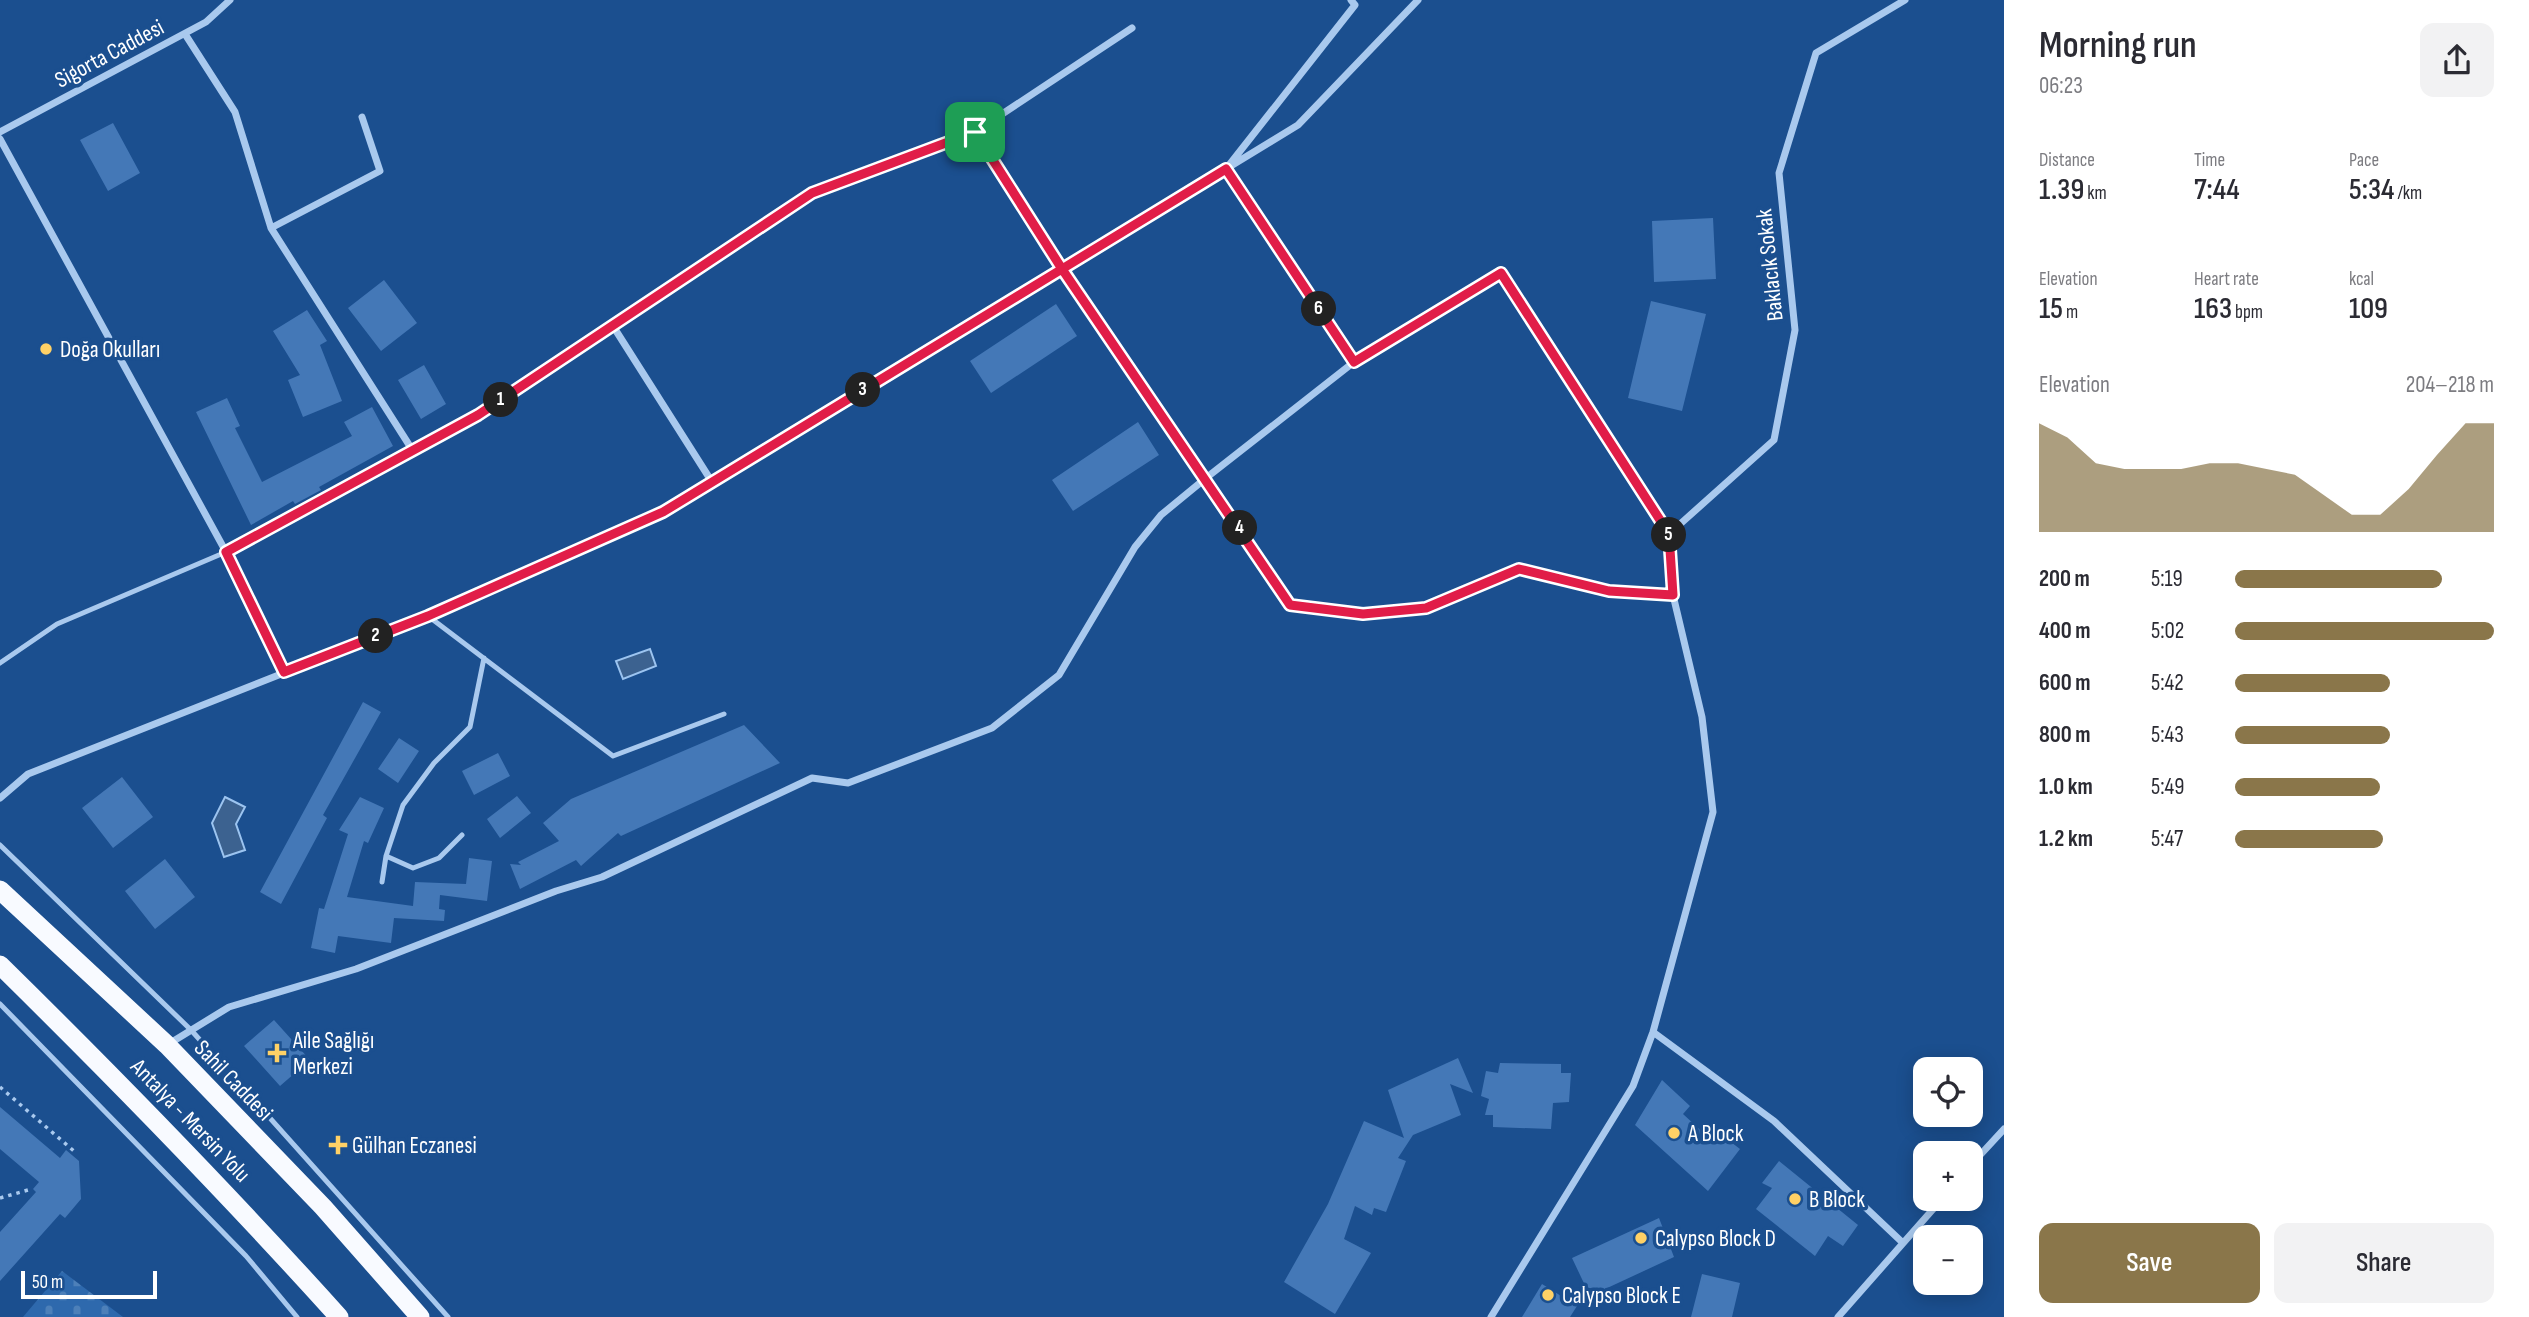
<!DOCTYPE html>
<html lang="en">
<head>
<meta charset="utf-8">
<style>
  body { margin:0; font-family:"Sofia Sans Condensed",sans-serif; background:#f2f2f3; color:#2b2b33; height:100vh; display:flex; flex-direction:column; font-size:26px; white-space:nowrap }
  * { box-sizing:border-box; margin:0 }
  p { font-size:23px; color:#7c7c81 }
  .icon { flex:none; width:38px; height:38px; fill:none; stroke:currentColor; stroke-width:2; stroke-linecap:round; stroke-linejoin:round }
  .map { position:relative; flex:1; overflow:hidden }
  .sheet { display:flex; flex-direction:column; background:#fff; width:525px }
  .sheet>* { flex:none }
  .fabs { position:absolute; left:1913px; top:1057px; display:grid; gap:14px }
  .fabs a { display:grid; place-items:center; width:70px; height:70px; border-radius:14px; background:#fff; box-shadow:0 4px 18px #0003; font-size:35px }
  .scale { position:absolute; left:21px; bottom:18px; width:136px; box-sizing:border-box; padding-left:7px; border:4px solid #fff; border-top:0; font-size:19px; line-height:24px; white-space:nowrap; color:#fff; -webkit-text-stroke:5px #1b4f8f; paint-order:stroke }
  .pin { position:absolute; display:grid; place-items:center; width:60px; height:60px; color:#fff; margin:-30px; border-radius:14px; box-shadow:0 4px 10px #0006 }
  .km { position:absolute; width:35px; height:35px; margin:-18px; border-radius:50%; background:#222; color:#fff; font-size:19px; line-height:35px; text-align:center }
  .round { display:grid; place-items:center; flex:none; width:74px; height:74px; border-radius:14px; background:#f2f2f3 }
  .summary { display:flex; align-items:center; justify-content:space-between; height:119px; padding:0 35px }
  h1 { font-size:38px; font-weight:600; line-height:52px }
  .figures { display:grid; grid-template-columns:repeat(3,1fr); gap:10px; height:119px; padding:7px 35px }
  .figures div { display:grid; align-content:center }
  .figures b { font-size:30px; font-weight:600 }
  .figures small { font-size:19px; font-weight:400 }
  .figures p { font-size:19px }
  .chart { height:196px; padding:14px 35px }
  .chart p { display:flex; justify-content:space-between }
  .chart svg { width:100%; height:126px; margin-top:7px; fill:#8a764a; opacity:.7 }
  .action { display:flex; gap:14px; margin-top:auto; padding:14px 35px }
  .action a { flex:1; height:80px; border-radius:14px; background:#8a764a; color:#fff; font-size:28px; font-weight:600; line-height:80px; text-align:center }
  .action a+a { background:#f2f2f3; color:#2b2b33 }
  ul { padding:0 35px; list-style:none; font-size:23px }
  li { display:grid; grid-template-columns:112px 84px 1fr; align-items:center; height:52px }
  li i { height:18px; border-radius:9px; background:#8a764a }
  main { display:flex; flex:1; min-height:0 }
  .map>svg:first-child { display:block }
  .cemetery { fill:url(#cemetery-stones) }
  .water { fill:#3c6290; stroke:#9cc4f0; stroke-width:2 }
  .building { fill:#4478b7 }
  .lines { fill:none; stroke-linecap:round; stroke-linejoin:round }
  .path { stroke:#a9c9ee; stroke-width:3.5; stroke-dasharray:3.5 5; stroke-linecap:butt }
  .service { stroke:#a9c9ee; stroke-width:5 }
  .minor { stroke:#a9c9ee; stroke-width:7 }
  .trunk { stroke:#f8faff; stroke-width:19 }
  .route-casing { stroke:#fff; stroke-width:14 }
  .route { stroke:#e11d48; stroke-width:9 }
  .poi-dot { fill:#ffd166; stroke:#1b4f8f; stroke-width:2.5 }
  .labels { text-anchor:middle; stroke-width:7; stroke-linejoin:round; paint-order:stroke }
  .street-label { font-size:23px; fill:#fff; stroke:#1b4f8f }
  .poi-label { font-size:23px; fill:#fff; stroke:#1b4f8f; text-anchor:start }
</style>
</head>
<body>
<main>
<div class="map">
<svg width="2004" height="1317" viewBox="0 0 2004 1317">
  <defs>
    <pattern id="cemetery-stones" width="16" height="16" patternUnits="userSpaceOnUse" patternTransform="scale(1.75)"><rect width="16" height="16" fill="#2e69ad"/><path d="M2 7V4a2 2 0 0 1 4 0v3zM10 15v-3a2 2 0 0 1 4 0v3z" fill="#4d80b9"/></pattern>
  </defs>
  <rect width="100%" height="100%" fill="#1b4f8f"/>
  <!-- cemetery -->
  <path class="cemetery" d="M62 1271 123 1317H23Z"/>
  <!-- water -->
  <path class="water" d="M650 649 656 666 623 679 616 661Z
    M225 797 245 807 236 824 245 850 224 857 212 823Z"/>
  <!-- building -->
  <path class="building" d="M113 123 140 173 108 191 80 140Z
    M1713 218 1716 279 1654 282 1652 221Z
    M384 280 417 323 381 351 348 308Z
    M1651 301 1706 314 1682 411 1628 398Z
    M1056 304 1077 336 991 393 970 361Z
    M307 310 327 341 320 345 342 401 303 417 288 380 300 375 273 331Z
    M424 365 446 404 421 419 398 380Z
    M227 398 240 426 235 428 262 482 352 436 344 422 372 407 393 446 319 487 321 490 295 504 293 501 251 525 196 412Z
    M1138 422 1159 455 1073 511 1052 480Z
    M363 702 381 712 323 815 327 818 281 904 260 892Z
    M744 725 780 763 621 836 618 833 581 866 576 860 520 889 510 864 521 865 518 862 559 841 543 823 571 799Z
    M399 738 419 751 398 783 378 769Z
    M498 753 510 776 474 795 462 771Z
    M122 777 153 817 113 848 82 808Z
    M517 796 531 813 500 838 487 819Z
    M360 797 384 808 368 843 364 841 347 897 413 906 415 882 466 884 469 858 492 861 487 901 440 895 439 909 445 910 444 921 394 918 391 943 338 936 335 953 311 948 319 908 324 909 348 834 339 830Z
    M165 859 195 897 155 929 125 891Z
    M274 1020 310 1060 280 1086 244 1046Z
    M1458 1058 1473 1093 1450 1084 1461 1115 1413 1135 1398 1158 1406 1161 1386 1212 1374 1208 1372 1215 1355 1206 1344 1239 1371 1253 1335 1314 1284 1282 1328 1204 1364 1121 1404 1138 1388 1090Z
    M1500 1063 1561 1064V1073H1571L1569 1102 1553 1103 1551 1129 1493 1127V1115H1485L1489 1099 1481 1096 1486 1071 1498 1073Z
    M1662 1080 1690 1106 1683 1114 1708 1137 1714 1129 1740 1149 1708 1191 1635 1125Z
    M0 1107 60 1158 66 1150 79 1161 81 1199 65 1218 60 1214 0 1281V1232L36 1192 33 1189 39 1182 0 1149Z
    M1779 1161 1858 1225 1843 1246 1828 1236 1815 1256 1756 1209 1772 1188 1762 1183Z
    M1659 1218 1674 1257 1590 1296 1572 1258Z
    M1702 1274 1740 1283 1732 1317H1691Z
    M1542 1284 1577 1306 1570 1317H1522Z"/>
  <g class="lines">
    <!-- path -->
    <path class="path" d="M0 1087 75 1152
      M0 1198 28 1190"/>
    <!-- service -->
    <path class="service" d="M428 616 613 756 724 714
      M0 663 57 624 226 552
      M0 845 191 1030 448 1317
      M386 856 413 868 439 858 462 835
      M382 882 386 856 403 805 434 763 470 727 484 658
      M0 1004 246 1256 297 1317"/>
    <!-- minor -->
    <path class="minor" d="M1351 0 1355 5 1226 169 1354 362 1501 273 1669 534 1673 595 1702 717 1713 812 1653 1032 1633 1086 1491 1317
      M185 34 235 112 271 228 380 171 362 117
      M0 132 206 22 230 0
      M975 132 1132 28
      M0 139 226 552 283 672
      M271 228 413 451
      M613 326 712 482
      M1669 534 1774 440 1795 330 1779 173 1816 53 1905 0
      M226 552 478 415 812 193 975 132 1062 269 1206 478 1354 362
      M0 798 28 774 428 616 663 512 1298 125 1418 0
      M1653 1032 1774 1121 1903 1243
      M167 1045 229 1007 356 969 556 891 602 877 812 778 848 783 992 728 1059 675 1135 547 1161 515 1206 478 1290 605 1363 614 1426 608 1519 569 1609 591 1673 595
      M1970 1166 2004 1129
      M1838 1317 1942 1199"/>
    <!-- trunk -->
    <path class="trunk" d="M0 890 167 1045 323 1207 420 1317
      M0 965C117 1080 229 1195 339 1317"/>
  </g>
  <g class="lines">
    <defs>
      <path id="route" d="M975 132 812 193 478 415 226 552 284 672 428 616 663 512 1062 269 1290 605 1363 614 1426 608 1519 569 1609 591 1673 595 1669 534 1501 273 1354 362 1226 169 1062 269 975 132"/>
    </defs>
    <!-- route casing -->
    <use href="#route" class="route-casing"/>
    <!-- route -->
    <use href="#route" class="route"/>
  </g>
  <!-- markers -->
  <g class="poi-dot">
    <circle cx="46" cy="349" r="7"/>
    <path d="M273.5 1042.5h7v7h7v7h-7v7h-7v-7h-7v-7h7z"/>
    <circle cx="1674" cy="1133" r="7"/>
    <path d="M334.5 1134.5h7v7h7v7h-7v7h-7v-7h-7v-7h7z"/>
    <circle cx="1795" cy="1199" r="7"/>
    <circle cx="1641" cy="1238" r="7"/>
    <circle cx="1548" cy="1295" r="7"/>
  </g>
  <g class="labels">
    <!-- street labels -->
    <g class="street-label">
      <text transform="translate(109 53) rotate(-28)" y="8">Sigorta Caddesi</text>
      <text transform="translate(1769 265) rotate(-96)" y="8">Baklacık Sokak</text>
      <text transform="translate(234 1080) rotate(46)" y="8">Sahil Caddesi</text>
      <text transform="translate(191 1120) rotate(46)" y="8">Antalya - Mersin Yolu</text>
    </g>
    <!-- poi labels -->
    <g class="poi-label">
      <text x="60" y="357">Doğa Okulları</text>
      <text x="293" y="1048">Aile Sağlığı<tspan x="293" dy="26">Merkezi</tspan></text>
      <text x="1688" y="1141">A Block</text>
      <text x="352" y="1153">Gülhan Eczanesi</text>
      <text x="1809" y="1207">B Block</text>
      <text x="1655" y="1246">Calypso Block D</text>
      <text x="1562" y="1303">Calypso Block E</text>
    </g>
  </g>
</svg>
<div class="fabs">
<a><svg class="icon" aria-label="locate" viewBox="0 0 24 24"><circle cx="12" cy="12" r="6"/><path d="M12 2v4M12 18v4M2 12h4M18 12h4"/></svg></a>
<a>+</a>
<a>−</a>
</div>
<div class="scale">50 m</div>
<div class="pin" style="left:975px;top:132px;background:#1e9e55"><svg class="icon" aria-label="arrive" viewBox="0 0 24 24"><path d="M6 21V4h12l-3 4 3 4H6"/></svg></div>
<b class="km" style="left:501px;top:400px">1</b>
<b class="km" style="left:376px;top:636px">2</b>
<b class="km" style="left:863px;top:390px">3</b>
<b class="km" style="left:1240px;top:528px">4</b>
<b class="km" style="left:1669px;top:535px">5</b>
<b class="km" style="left:1319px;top:309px">6</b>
</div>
<section class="sheet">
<div class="summary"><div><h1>Morning run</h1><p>06:23</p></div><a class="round"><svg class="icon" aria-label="share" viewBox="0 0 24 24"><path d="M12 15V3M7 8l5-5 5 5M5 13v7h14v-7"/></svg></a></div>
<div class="figures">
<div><p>Distance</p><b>1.39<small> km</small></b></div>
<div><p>Time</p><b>7:44</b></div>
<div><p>Pace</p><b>5:34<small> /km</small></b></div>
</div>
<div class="figures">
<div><p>Elevation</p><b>15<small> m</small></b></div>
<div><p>Heart rate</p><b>163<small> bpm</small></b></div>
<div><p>kcal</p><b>109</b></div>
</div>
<div class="chart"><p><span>Elevation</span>204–218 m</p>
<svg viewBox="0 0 160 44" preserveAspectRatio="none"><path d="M0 44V6L10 11L20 20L30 22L40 22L50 22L60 20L70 20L80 22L90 24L100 31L110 38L120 38L130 29L140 17L150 6L160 6V44z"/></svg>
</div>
<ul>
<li><b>200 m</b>5:19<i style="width:80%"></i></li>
<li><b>400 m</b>5:02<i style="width:100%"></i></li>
<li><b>600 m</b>5:42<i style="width:60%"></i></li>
<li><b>800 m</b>5:43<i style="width:60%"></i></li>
<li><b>1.0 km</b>5:49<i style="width:56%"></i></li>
<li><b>1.2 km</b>5:47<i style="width:57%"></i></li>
</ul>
<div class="action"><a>Save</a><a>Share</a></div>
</section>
</main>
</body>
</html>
